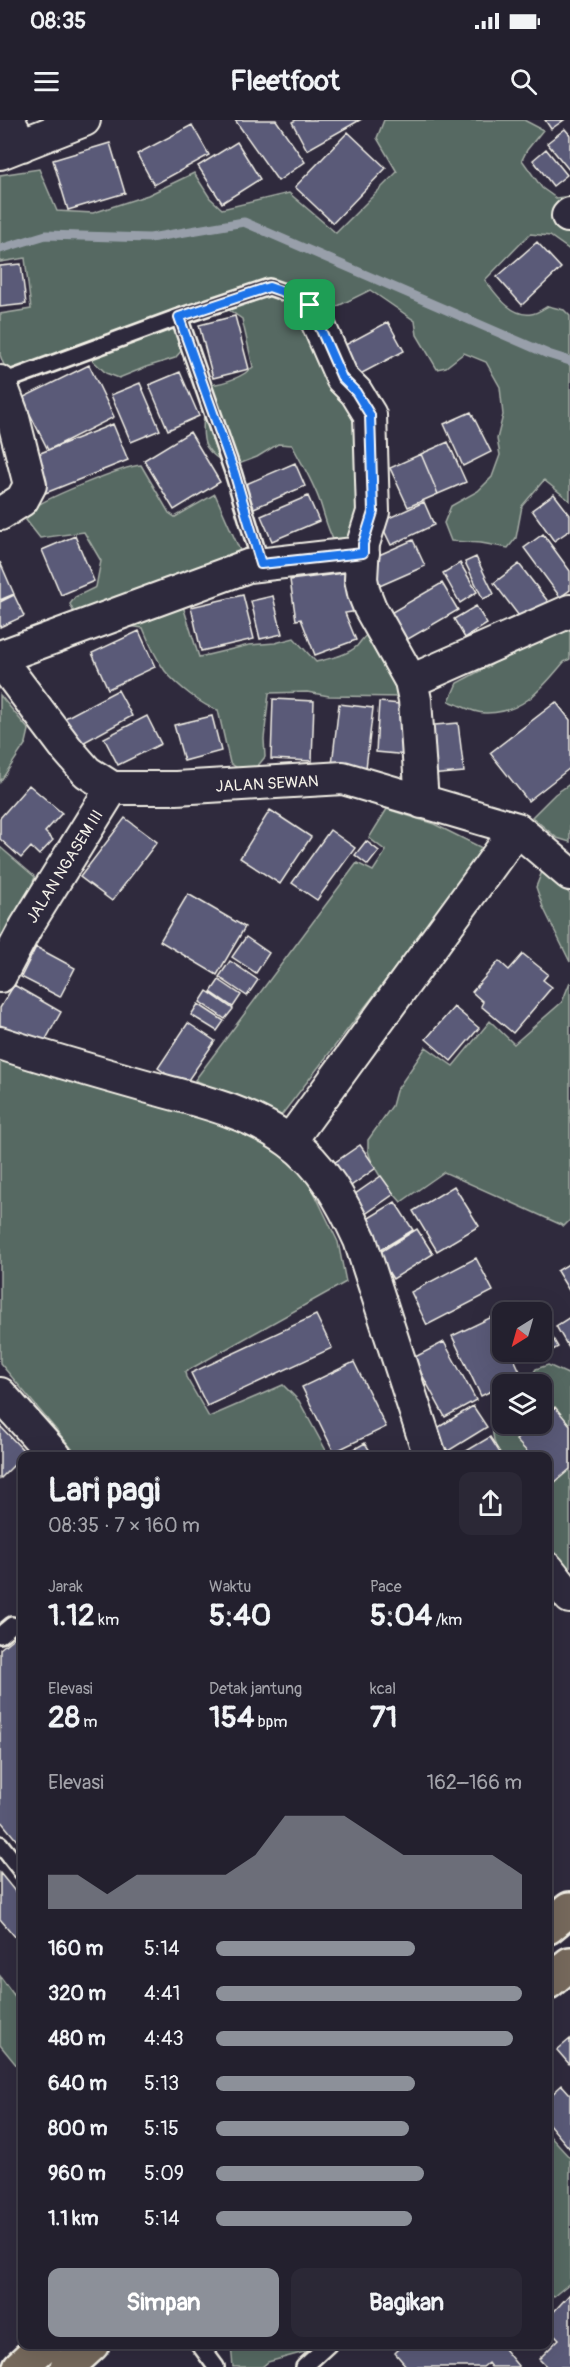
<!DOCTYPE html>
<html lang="id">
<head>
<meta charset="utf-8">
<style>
  body { margin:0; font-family:Pangolin,sans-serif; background:#2b2836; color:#f1f3f6; height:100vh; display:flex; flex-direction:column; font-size:22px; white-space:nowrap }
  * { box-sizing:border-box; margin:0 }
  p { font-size:20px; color:#a3a3aa }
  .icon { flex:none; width:33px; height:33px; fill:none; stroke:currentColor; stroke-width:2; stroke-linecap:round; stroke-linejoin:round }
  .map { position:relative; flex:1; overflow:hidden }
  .drawer { position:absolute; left:18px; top:1332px; width:534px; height:897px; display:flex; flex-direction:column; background:#23202e; border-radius:12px; box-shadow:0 6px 24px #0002,0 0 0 2px #403e4a }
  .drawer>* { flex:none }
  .needle { width:39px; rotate:217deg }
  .fabs { position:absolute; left:492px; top:1182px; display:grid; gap:12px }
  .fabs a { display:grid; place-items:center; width:60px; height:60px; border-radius:12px; background:#23202e; box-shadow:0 6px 24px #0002,0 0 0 2px #403e4a; font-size:30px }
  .pin { position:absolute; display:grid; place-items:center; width:51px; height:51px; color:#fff; margin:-26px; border-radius:12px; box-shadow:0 3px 9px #0006 }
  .round { display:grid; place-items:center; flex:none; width:63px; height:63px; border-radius:12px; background:#2b2836 }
  .headline { display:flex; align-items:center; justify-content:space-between; height:102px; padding:0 30px }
  h1 { font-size:33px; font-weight:700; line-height:45px }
  .figures { display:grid; grid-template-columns:repeat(3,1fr); gap:9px; height:102px; padding:6px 30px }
  .figures div { display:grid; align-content:center }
  .figures b { font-size:30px; font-weight:700 }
  .figures small { font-size:16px; font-weight:400 }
  .figures p { font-size:16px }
  .chart { height:168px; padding:12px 30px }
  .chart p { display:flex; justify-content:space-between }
  .chart svg { width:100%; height:108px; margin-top:6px; fill:#8c9099; opacity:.7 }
  .action { display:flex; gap:12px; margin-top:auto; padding:12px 30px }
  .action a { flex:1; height:69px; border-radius:12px; background:#8c9099; color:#fff; font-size:24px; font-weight:700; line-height:69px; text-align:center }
  .action a+a { background:#2b2836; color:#f1f3f6 }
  ul { padding:0 30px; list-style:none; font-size:20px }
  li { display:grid; grid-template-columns:96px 72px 1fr; align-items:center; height:45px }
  li i { height:15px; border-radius:8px; background:#8c9099 }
  .status { display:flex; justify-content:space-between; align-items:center; height:42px; padding:0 30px; background:#23202e; direction:ltr }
  .status svg { height:16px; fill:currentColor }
  header { display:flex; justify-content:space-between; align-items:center; height:78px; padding:0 30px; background:#23202e; font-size:27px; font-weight:700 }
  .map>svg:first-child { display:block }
  .green { fill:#566962; stroke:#a5ada5; stroke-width:1.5 }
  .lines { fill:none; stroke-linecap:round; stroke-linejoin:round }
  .stream { stroke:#989faa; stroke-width:9 }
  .building { fill:#5a5a78; stroke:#f4f1e8; stroke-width:1.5 }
  .lane-casing { stroke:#f4f1e8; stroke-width:20 }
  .street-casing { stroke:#f4f1e8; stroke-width:36 }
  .highway-casing { stroke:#f4f1e8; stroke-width:38 }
  .lane { stroke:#2f2a3d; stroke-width:15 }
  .street { stroke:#2f2a3d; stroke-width:32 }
  .highway { stroke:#76695c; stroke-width:33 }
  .route-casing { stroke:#fff; stroke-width:12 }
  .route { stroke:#1a73e8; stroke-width:8 }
  .labels { text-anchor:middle; stroke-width:4.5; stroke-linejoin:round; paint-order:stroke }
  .street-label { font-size:16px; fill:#f4f1e8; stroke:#2f2a3d }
</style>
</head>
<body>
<div class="status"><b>08:35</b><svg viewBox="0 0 49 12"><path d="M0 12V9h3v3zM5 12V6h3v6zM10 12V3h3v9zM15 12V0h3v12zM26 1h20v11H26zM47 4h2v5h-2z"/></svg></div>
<header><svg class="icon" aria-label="menu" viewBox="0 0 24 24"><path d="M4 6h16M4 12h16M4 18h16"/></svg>Fleetfoot<svg class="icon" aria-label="search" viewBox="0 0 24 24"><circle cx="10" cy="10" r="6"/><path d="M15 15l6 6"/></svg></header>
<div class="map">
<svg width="570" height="2247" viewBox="0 0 570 2247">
  <rect width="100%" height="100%" fill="#2f2a3d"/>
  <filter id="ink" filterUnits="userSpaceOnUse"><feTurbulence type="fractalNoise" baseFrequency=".0167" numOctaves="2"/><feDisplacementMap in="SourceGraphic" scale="12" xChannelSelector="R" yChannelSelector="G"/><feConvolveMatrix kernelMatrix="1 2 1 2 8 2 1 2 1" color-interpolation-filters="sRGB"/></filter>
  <g filter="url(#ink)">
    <!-- green -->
    <path class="green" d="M384 0H524L543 10 527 30 522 40 542 68 556 78 570 76V130L550 116 530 114 485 160C496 174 511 197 531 194 536 194 543 189 548 186L564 190 570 196V381L544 360 522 386 516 418 508 428 481 423 451 421 444 403 451 386 478 371 492 357 500 335 497 319 503 295 500 267 486 242 464 233 446 247 437 249 417 215 415 201 370 170 332 189 319 192 351 293 361 334 360 389 348 419 335 423C327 409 325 397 320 382 313 362 302 344 292 325L278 324 257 337 231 347C222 341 212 336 206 326 200 314 205 278 209 265 225 263 241 258 253 247L242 199 229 190 211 195 181 197 190 221 175 238 146 247 119 258 106 253 88 236 19 254 5 248 0 235V194L31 189 25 138 0 142V55L39 49 57 91 93 93 148 75 194 53 210 78 222 89 289 73 336 113 397 52 377 18Z
      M141 345 169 393 175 397 215 374 245 442 182 483 199 537 249 525 275 523 294 518 316 542C328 539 348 535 357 526 362 520 364 516 370 512L406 577 329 576 307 572 269 573 264 619 265 637 256 648 239 649 230 643 218 590C203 587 176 564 165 551 156 538 149 523 143 508L77 499 70 484 75 477 96 467 101 441 84 412 40 418 26 400C27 397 27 394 29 392 38 380 125 346 141 345Z
      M570 485V539L564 542C542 568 523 594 485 593 473 593 460 585 449 581L457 563 491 545Z
      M0 575 29 610 26 623 0 662Z
      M570 664V722L557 718 532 697 555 674Z
      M387 689 434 704 486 730 280 997 195 960 357 743 373 751 386 731 369 718Z
      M0 727 35 757 25 781 0 822Z
      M543 749 570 774V842L543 787 536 767Z
      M570 862V1100L564 1106 444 1052 401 1082 383 1061 372 1043 368 1031V1020L392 986 396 971 426 927 453 946 490 901 514 924 562 882Z
      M0 926 219 1000 298 1039 338 1122 346 1162 185 1252 186 1257 209 1297 283 1265 299 1281 329 1336H78L0 1243Z
      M548 1245 570 1255V1459L548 1434V1336H498C493 1319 487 1298 502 1285V1304H542V1264H526L536 1249Z
      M0 1856 22 1886V1952L0 1925Z
      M548 2014 570 2038V2163L548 2181Z
      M231 2225V2224L314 2225 308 2231 268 2242 262 2247H233Z"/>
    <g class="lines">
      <!-- stream -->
      <path class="stream" d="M0 129 46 115 150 118 244 102 548 234 570 241"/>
    </g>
    <!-- building -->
    <path class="building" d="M235 0H276L305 42 278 61Z
      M296 0H360L307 30 292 2Z
      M545 0H564L551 9Z
      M192 5 209 35 154 65 137 34Z
      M565 9 570 15V51L547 23Z
      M348 12 386 48 333 103 295 67Z
      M237 22 260 59 222 83 198 46Z
      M110 23 125 73 68 90 53 40Z
      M546 29 567 55 553 66 533 40Z
      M537 122 561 148 522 185 497 157Z
      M21 144 26 184 0 187V146Z
      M235 196 249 249 213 258 199 205Z
      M388 202 404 231 349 260 334 231Z
      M89 245 114 297 48 330 22 278Z
      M180 252 199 296 168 310 149 265Z
      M140 263 160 310 131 322 111 275Z
      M471 292 491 332 463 346 444 304Z
      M113 304 128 340 43 374 28 338Z
      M190 312 220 362 174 390 144 340Z
      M448 322 466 362 438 374 421 334Z
      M421 334 438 374 408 387 390 348Z
      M295 343 305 366 254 388 244 365Z
      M554 374 570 395V410L554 421 532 390Z
      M308 376 319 401 272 421 261 396Z
      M424 382 434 405 391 425 380 402Z
      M543 414 570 451V470L560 477 524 428Z
      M75 416 94 461 61 475 42 430Z
      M413 420 425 446 375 468 363 442Z
      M476 437 494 474 483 479 465 442Z
      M0 442 14 474 0 480Z
      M460 443 477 472 460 483 443 453Z
      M519 444 553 488 528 508 494 463Z
      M352 452 358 491 345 493 356 520 315 535 301 499 296 500 290 460Z
      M442 463 458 490 403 522 387 495Z
      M14 475 24 496 0 507V482Z
      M243 475 254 519 201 531 191 487Z
      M273 476 282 514 260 519 251 481Z
      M476 486 487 504 465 518 454 499Z
      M139 511 155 547 108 569 92 533Z
      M118 570 132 596 79 625 65 598Z
      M273 579 314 581 312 641 271 639Z
      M379 582 411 585 408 635 376 632Z
      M556 582 570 600V648L528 681 490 633Z
      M339 584 373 588 366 648 332 645Z
      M147 596 161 624 118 645 104 618Z
      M212 596 221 631 184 641 174 605Z
      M458 603 464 652 429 655 423 606Z
      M29 665 62 693 45 712 53 720 39 735 31 727 21 738 0 719V698Z
      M270 690 311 717 280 764 240 738Z
      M125 698 157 722 112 781 80 757Z
      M330 710 355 728 317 780 292 763Z
      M366 721 379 731 368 745 355 735Z
      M188 774 245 807 217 855 160 821Z
      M246 817 269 833 256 853 232 837Z
      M36 827 75 848 60 877 21 857Z
      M523 834 548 854 543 860 552 867 513 913 481 886 483 882 472 872 499 841 509 850Z
      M230 841 258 860 247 876 219 857Z
      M219 860 241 875 233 887 211 872Z
      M14 865 61 892 41 928 0 905V888Z
      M207 871 233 889 225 899 200 882Z
      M198 884 224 901 217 911 191 895Z
      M454 887 479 908 451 941 426 919Z
      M188 903 215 921 184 966 158 948Z
      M360 1025 376 1048 348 1068 331 1045Z
      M381 1056 394 1074 361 1097 348 1079Z
      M454 1066 479 1106 437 1131 413 1091Z
      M395 1082 413 1110 377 1132 359 1104Z
      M417 1109 433 1134 393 1159 377 1134Z
      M476 1138 493 1171 427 1205 411 1172Z
      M570 1143V1172L557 1151Z
      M316 1195 332 1228 207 1286 191 1253Z
      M494 1196 502 1214V1232H511L522 1256 481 1276 452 1216Z
      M570 1197V1230L556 1206Z
      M542 1200 558 1227 534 1241 528 1232H542Z
      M444 1222 476 1280 445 1297 413 1238Z
      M354 1242 386 1307 334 1332 302 1267Z
      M473 1286 487 1307 448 1331 434 1310Z
      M555 1287 570 1305V1349L554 1363 548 1356V1336H531L516 1320 535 1304H542V1298Z
      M0 1306 26 1333 0 1359Z
      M490 1317 502 1336H458Z
      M365 1323 373 1336H342Z
      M22 1511V1727L0 1700V1529Z
      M0 1753 22 1780V1825L0 1799Z
      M570 1919V1945L557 1930Z
      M562 1965 570 1974V2029L548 2003V1978Z
      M570 2174V2247H547L539 2239 559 2219 548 2208V2198Z
      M404 2224H500L519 2247H491L488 2243 483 2247H407L395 2233Z"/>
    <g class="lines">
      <defs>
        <path id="lane" d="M179 197 233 352 261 444
          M0 263 179 197 269 167 292 175 310 185
          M0 1515 12 1505
          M0 1724 22 1752
          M199 2224 216 2247
          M304 2247 329 2224"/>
        <path id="street" d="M8 0 22 25
          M0 33 84 0
          M568 96 570 94
          M310 185 342 258 356 272 370 295 373 392 363 424 361 459 364 473 370 488 411 561 415 580 422 682
          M0 262 12 294 30 365 22 380 0 394
          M0 537 248 446 363 433
          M0 540 67 629 87 652 112 668H176L343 658 517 709 570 754
          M411 561 570 491
          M0 856 26 807 112 668
          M0 923C49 939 99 953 149 967 197 980 248 991 289 1021 323 1045 343 1083 360 1120L430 1336
          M290 1021 517 709
          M0 1274 55 1336
          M548 1449 570 1477"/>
        <path id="highway" d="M548 1807 570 1789
          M548 1862 570 1844
          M20 2247 45 2224
          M67 2247 92 2224"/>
      </defs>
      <!-- lane casing -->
      <use href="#lane" class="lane-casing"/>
      <!-- street casing -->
      <use href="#street" class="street-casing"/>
      <!-- highway casing -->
      <use href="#highway" class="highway-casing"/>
      <!-- lane -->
      <use href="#lane" class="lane"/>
      <!-- street -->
      <use href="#street" class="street"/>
      <!-- highway -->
      <use href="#highway" class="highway"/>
    </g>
  </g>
  <g class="lines" filter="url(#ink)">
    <defs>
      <path id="route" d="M269 167 292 175 310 185 342 258 356 272 370 295 373 392 363 424V433L261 444 234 352 179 197Z"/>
    </defs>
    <!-- route casing -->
    <use href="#route" class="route-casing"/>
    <!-- route -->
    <use href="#route" class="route"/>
  </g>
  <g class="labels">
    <!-- street labels -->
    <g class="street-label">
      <text transform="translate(267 663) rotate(-3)" y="6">JALAN SEWAN</text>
      <text transform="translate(64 746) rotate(-58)" y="6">JALAN NGASEM III</text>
    </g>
  </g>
</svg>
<div class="fabs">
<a><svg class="needle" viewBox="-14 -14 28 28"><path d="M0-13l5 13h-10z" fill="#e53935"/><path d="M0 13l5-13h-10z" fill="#a3a3aa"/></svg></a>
<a><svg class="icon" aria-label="layers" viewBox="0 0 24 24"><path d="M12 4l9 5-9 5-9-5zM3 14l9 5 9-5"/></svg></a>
</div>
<div class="pin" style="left:310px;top:185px;background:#1e9e55"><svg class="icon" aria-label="arrive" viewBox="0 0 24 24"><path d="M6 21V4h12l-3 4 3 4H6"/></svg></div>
<section class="drawer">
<div class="headline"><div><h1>Lari pagi</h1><p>08:35 · 7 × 160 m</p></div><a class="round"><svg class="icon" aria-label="share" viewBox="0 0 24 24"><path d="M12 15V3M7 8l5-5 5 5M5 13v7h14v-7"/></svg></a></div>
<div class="figures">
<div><p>Jarak</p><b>1.12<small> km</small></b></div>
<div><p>Waktu</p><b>5:40</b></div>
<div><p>Pace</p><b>5:04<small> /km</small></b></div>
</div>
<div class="figures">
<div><p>Elevasi</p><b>28<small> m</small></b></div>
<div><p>Detak jantung</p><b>154<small> bpm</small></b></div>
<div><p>kcal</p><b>71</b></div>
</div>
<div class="chart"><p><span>Elevasi</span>162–166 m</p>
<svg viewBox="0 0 160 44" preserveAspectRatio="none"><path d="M0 44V30L10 30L20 38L30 30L40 30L50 30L60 30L70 22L80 6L90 6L100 6L110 14L120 22L130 22L140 22L150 22L160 30V44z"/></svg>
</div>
<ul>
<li><b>160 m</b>5:14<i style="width:65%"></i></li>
<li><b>320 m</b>4:41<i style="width:100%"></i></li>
<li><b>480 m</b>4:43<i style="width:97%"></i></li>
<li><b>640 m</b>5:13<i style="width:65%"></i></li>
<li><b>800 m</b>5:15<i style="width:63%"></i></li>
<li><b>960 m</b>5:09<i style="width:68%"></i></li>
<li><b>1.1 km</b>5:14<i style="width:64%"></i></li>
</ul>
<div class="action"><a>Simpan</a><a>Bagikan</a></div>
</section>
</div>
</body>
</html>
